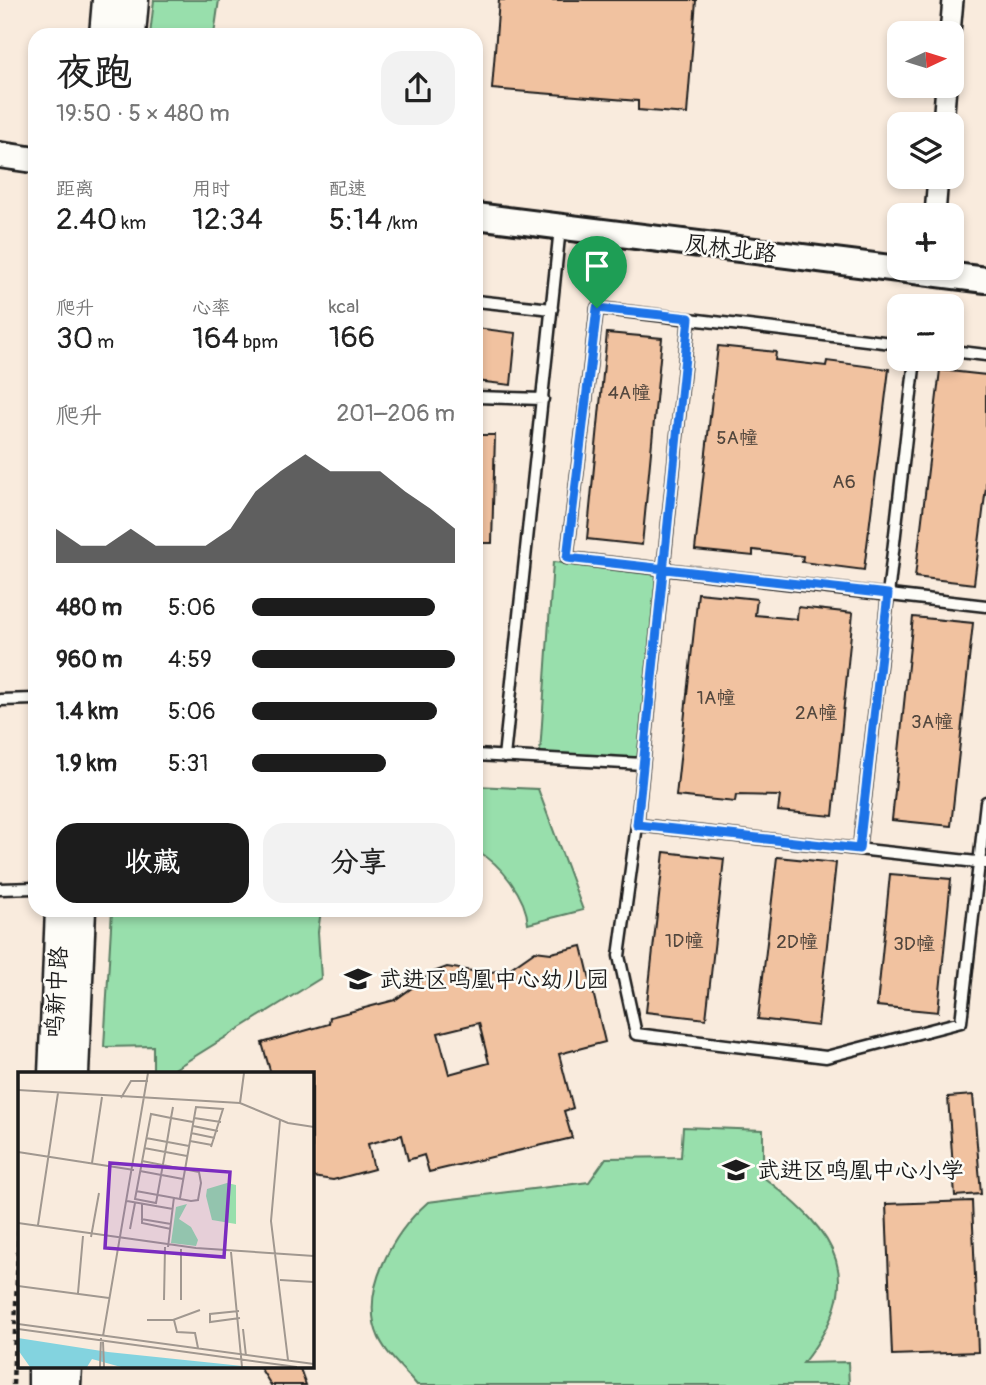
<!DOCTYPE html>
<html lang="zh">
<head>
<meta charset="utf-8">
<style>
  body { margin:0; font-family:Pangolin,"LXGW WenKai TC",sans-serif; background:#f2f2f2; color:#222; height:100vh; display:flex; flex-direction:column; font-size:26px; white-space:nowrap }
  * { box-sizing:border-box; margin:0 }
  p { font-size:23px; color:#767676 }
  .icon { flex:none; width:38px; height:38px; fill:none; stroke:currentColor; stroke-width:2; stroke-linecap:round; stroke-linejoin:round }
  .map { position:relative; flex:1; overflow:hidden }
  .details { position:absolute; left:28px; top:28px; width:455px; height:889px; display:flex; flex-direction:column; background:#fff; border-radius:21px; box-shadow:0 4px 10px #0003 }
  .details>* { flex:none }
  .needle { width:46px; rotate:86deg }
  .buttons { position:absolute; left:887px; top:21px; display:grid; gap:14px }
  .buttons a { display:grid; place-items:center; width:77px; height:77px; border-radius:14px; background:#fff; box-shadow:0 4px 10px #0003; font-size:35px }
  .pin { position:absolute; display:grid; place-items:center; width:60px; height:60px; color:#fff; margin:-72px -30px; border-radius:50% 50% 50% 0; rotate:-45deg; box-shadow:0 0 7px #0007 }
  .pin .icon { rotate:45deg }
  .round { display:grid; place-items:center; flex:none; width:74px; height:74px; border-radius:21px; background:#f2f2f2 }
  .head { display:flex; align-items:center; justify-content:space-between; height:119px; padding:0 28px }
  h1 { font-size:38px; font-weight:600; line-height:52px }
  .metrics { display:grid; grid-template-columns:repeat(3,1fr); gap:10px; height:119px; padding:7px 28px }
  .metrics div { display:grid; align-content:center }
  .metrics b { font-size:30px; font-weight:600 }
  .metrics small { font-size:19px; font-weight:400 }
  .metrics p { font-size:19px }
  .chart { height:196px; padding:14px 28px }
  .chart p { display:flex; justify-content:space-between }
  .chart svg { width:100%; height:126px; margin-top:7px; fill:#1c1c1c; opacity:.7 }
  .action { display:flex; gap:14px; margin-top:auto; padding:14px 28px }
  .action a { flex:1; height:80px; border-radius:21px; background:#1c1c1c; color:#fff; font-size:28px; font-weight:600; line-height:80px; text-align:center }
  .action a+a { background:#f2f2f2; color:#222 }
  ul { padding:0 28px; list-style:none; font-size:23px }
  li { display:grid; grid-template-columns:112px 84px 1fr; align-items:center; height:52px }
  li i { height:18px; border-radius:9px; background:#1c1c1c }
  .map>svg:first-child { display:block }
  .green { fill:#98dfac; stroke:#5a7e64; stroke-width:2 }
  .building { fill:#f1c2a0; stroke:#1c1c1c; stroke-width:2; fill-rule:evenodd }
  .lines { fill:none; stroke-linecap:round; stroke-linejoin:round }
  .service-casing { stroke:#1c1c1c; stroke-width:15 }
  .minor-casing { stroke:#1c1c1c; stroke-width:24 }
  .tertiary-casing { stroke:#1c1c1c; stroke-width:30 }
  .secondary-casing { stroke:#1c1c1c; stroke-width:33 }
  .path { stroke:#1c1c1c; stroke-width:4.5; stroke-dasharray:5 5; stroke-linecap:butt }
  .service { stroke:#fdfcf7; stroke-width:10 }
  .minor { stroke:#fdfcf7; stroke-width:19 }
  .tertiary { stroke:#fdfcf7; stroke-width:24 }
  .secondary { stroke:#fdfcf7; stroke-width:28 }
  .route-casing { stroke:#fff; stroke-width:14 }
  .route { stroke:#1a73e8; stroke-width:9 }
  .labels { text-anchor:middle; stroke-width:5; stroke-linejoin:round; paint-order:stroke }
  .number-label { font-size:19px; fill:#51463d }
  .street-label { font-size:23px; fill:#1c1c1c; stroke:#fdfcf7 }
  .poi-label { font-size:23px; fill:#1c1c1c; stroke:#fdfcf7; text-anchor:start }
  .inset-road { fill:none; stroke:#a19890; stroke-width:2 }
  .view { fill:#7b2cbf; fill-opacity:0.15; stroke:#7b2cbf; stroke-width:3.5 }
  .inset-edge { fill:none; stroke:#1c1c1c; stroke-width:3.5 }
</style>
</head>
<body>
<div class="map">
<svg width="986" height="1385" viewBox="0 0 986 1385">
  <rect width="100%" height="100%" fill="#f9ebdd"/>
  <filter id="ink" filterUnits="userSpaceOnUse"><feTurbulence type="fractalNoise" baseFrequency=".0143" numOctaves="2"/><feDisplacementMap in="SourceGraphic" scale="14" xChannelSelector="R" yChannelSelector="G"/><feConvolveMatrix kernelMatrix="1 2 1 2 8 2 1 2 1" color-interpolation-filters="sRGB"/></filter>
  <g filter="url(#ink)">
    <!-- green -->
    <path class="green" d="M154 0H219L214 35H150Z
      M553 562 659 572 640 758 540 753Z
      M476 786 538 789 583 910 528 924C526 896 501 864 476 850Z
      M112 910H321L318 932 321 978 168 1073H153V1046L104 1047Z
      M683 1127 763 1130V1177C838 1234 869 1279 803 1363L848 1362 849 1385H417C404 1370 388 1356 379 1338 358 1292 394 1232 428 1202L589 1182 606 1158 681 1157Z"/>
    <!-- building -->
    <path class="building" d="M499 0H696L687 114 638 110V101L492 89Z
      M476 328 516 333 511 385 476 381Z
      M607 333 662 338 642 545 587 539Z
      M718 346 776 352 775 360 826 366 827 361 889 369 864 570 802 562 803 556 753 550V556L695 550Z
      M940 370 986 375V487L974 584 915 577Z
      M476 435H495L492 543H476Z
      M698 593 757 599 755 615 797 619 798 607 853 613 833 816 778 811 780 796 736 795 735 802 676 796Z
      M913 617 973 623 951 826 892 820Z
      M664 852 724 859 706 1019 646 1012Z
      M777 857 836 863 818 1026 758 1019Z
      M890 874 951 879 938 1012 877 1006Z
      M582 946 605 1042 559 1054 573 1108 564 1111 572 1138 429 1172 424 1155 408 1160 402 1135 368 1144 374 1169 333 1180 312 1177V1074H271L262 1043 329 1024 330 1017 395 1000 434 972 447 967 485 973 509 969 535 951 551 953ZM479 1023 489 1063 449 1074 438 1033Z
      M973 1095 981 1194 955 1196 948 1097Z
      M972 1201 978 1352 892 1355 886 1204Z
      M259 1366H299L306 1385H271Z"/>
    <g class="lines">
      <defs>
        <path id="service" d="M476 301 552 309
          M689 319 637 825 619 956 636 1034 826 1057 961 1022 986 802
          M900 344 597 308 567 558 986 606
          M952 351 986 355
          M476 397 543 399
          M0 700 35 699
          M476 755 643 764
          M504 757 560 228
          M637 825 986 863
          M859 849 915 359
          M0 889 35 888"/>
        <path id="minor" d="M950 33 953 0
          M943 124 946 86
          M935 215 938 177"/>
        <path id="tertiary" d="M0 155 35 160
          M476 216 986 280"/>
        <path id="secondary" d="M104 35 107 0
          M131 35 134 0
          M53 1074 60 910
          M74 1074 81 910
          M43 1385V1366
          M66 1385 67 1366"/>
      </defs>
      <!-- service casing -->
      <use href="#service" class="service-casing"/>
      <!-- minor casing -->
      <use href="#minor" class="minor-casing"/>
      <!-- tertiary casing -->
      <use href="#tertiary" class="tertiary-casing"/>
      <!-- secondary casing -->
      <use href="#secondary" class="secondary-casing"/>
      <!-- path -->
      <path class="path" d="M13 1385 19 1224"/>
      <!-- service -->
      <use href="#service" class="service"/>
      <!-- minor -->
      <use href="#minor" class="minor"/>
      <!-- tertiary -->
      <use href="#tertiary" class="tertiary"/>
      <!-- secondary -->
      <use href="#secondary" class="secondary"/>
    </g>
  </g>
  <g class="lines" filter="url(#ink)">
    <defs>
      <path id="route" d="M597 308 689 318 637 825 859 849 888 594 567 558 597 308"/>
    </defs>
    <!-- route casing -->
    <use href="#route" class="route-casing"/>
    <!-- route -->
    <use href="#route" class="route"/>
  </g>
  <!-- icons -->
  <defs>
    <symbol id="school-bare" viewBox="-9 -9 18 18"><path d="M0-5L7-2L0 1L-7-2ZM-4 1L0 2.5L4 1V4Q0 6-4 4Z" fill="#1c1c1c" stroke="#fdfcf7" stroke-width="2.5" paint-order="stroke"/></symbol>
  </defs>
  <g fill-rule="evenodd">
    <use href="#school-bare" x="339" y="960" width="38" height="38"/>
    <use href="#school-bare" x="717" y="1151" width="38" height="38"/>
  </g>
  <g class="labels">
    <!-- number labels -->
    <g class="number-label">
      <text x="629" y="399">4A幢</text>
      <text x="737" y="444">5A幢</text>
      <text x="844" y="488">A6</text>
      <text x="716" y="704">1A幢</text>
      <text x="816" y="719">2A幢</text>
      <text x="932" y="728">3A幢</text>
      <text x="684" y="947">1D幢</text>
      <text x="797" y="948">2D幢</text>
      <text x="914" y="950">3D幢</text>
    </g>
    <!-- street labels -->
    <g class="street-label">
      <text transform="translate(731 248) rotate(7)" y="8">凤林北路</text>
      <text transform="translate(56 992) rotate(-87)" y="8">鸣新中路</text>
    </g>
    <!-- poi labels -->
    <g class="poi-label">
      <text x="379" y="987">武进区鸣凰中心幼儿园</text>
      <text x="757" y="1178">武进区鸣凰中心小学</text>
    </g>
  </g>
  <!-- overview -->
  <g transform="translate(18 1072)">
    <rect width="296" height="296" fill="#f9ebdd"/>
    <path d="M209 111 218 113V152L194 148 188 124 189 117ZM169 132 161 147 173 155 180 168 178 174 153 171 158 135Z" fill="#98dfac"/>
    <path d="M0 266 90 280 234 295H103L74 287 69 295H12L0 278Z" fill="#83d3df"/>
    <path class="inset-road" d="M0 18 222 31 270 51 296 55M103 26 113 9H130M222 31 226 1M155 35 153 46 149 70 138 131 117 127 133 42 153 46 175 50M176 46 203 50M262 48 253 149 270 288M175 54 200 59M173 61 197 66M128 66 171 74M172 69 194 73M126 76 169 84M0 80 116 98M74 91 84 25M122 99 165 107M118 119 173 129 180 128 183 111 181 100 124 89M162 126 178 35 205 37 193 75M109 129 155 137M124 132V151L153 157M123 147 153 152M0 151 178 176 296 184M20 153 40 21M112 157 117 131M73 165 81 121M150 175 156 125M213 180 224 295M262 208 296 210M0 214 91 226M60 221 65 164M146 228 147 175M163 228V177M221 239 192 242V250L222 246M129 248H155L182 238M156 248 159 260 177 261 180 276M0 252 296 292M0 257 279 295M225 257 228 284M85 264 130 1M85 270 86 295M82 295 83 266"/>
    <path class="view" d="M92 91 212 100 206 185 87 176Z"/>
    <rect width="296" height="296" class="inset-edge"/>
  </g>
</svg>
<div class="buttons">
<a><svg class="needle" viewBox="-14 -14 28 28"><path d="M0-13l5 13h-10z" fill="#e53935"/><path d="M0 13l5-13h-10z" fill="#767676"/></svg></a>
<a><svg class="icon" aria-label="layers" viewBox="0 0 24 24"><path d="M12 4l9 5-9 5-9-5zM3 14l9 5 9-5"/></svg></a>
<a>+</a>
<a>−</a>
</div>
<div class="pin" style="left:597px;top:308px;background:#1e9e55"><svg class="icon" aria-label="arrive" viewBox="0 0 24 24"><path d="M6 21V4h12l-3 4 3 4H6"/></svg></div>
<section class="details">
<div class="head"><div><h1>夜跑</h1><p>19:50 · 5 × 480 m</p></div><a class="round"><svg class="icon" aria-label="share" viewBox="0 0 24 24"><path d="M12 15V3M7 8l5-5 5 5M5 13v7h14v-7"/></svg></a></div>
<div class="metrics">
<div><p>距离</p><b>2.40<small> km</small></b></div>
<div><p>用时</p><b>12:34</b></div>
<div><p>配速</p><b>5:14<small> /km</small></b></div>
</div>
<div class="metrics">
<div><p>爬升</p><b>30<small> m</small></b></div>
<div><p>心率</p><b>164<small> bpm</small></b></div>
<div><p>kcal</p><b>166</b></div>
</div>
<div class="chart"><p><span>爬升</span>201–206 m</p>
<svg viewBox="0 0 160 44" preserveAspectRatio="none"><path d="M0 44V32L10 38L20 38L30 32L40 38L50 38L60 38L70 32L80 19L90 12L100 6L110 12L120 12L130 12L140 19L150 25L160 32V44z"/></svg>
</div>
<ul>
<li><b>480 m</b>5:06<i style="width:90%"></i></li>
<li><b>960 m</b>4:59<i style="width:100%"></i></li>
<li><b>1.4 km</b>5:06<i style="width:91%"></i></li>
<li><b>1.9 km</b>5:31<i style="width:66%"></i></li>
</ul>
<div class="action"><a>收藏</a><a>分享</a></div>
</section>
</div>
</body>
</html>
